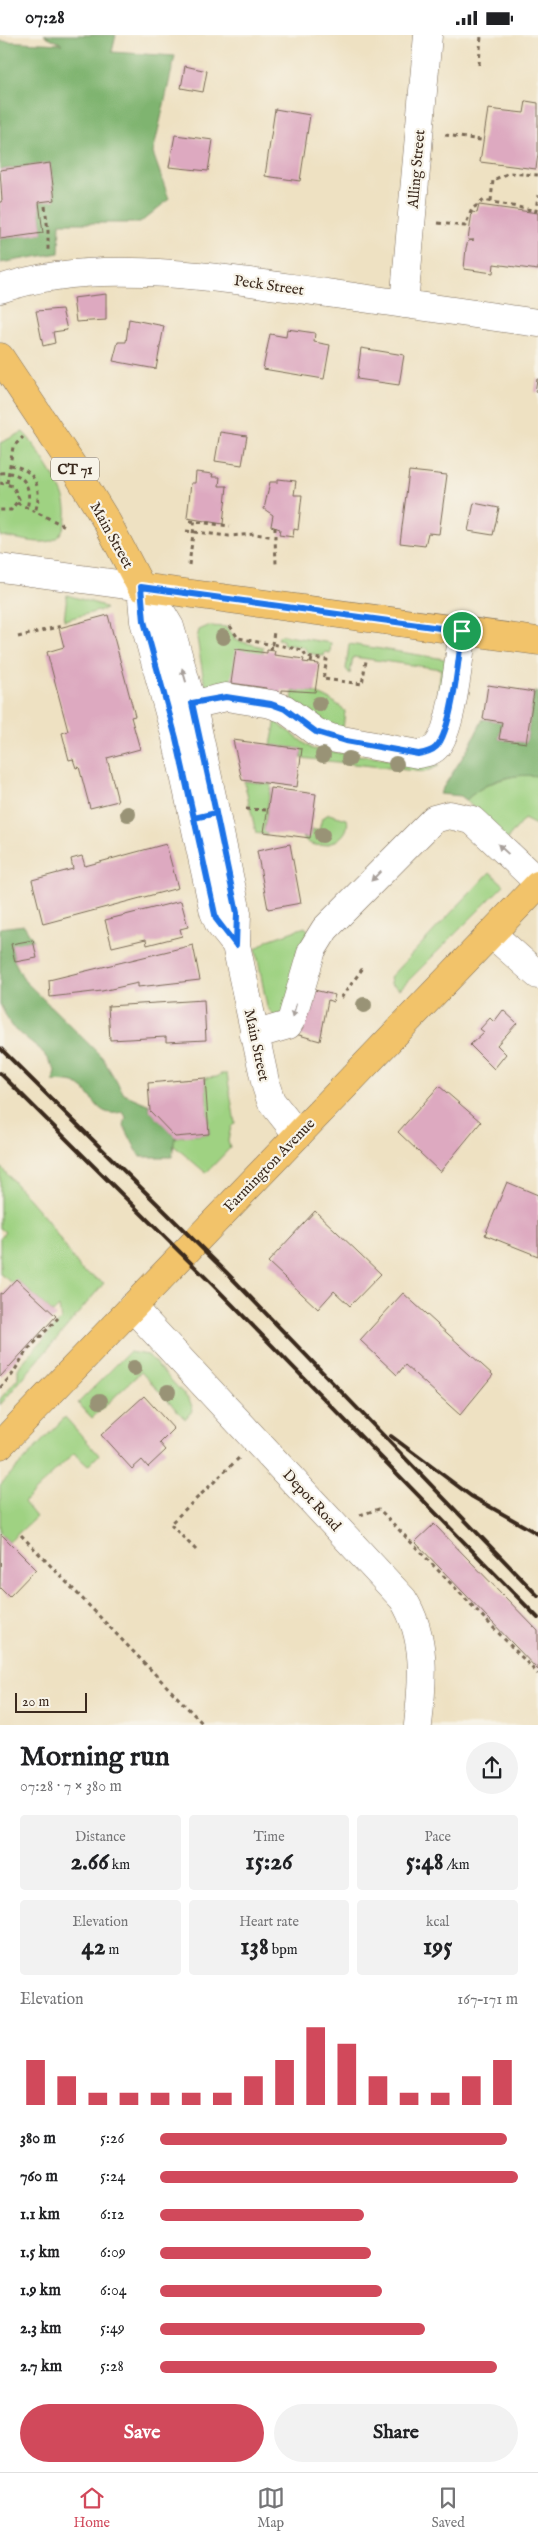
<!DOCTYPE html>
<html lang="en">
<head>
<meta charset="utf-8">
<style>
  body { margin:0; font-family:"IM FELL English",serif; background:#f2f2f2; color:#202124; height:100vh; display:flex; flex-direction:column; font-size:19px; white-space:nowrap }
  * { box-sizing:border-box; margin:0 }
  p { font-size:16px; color:#757577 }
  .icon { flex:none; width:28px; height:28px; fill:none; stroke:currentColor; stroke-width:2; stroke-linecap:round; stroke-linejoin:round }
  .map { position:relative; height:1690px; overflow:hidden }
  .drawer { display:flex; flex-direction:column; background:#fff; flex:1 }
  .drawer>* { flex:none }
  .scale { position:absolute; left:15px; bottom:12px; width:72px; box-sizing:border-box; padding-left:5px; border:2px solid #3b2a1e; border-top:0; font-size:14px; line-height:18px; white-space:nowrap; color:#3b2a1e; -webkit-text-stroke:4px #f7f3e8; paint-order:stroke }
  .pin { position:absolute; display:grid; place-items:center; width:42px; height:42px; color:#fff; margin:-21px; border:2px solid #fff; border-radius:50%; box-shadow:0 1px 5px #0007 }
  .round { display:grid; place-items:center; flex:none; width:52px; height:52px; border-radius:26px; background:#f2f2f2 }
  .summary { display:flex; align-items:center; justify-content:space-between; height:85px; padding:0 20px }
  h1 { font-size:28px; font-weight:700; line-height:38px }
  .metrics { display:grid; grid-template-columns:repeat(3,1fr); gap:8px; height:85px; padding:5px 20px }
  .metrics div { display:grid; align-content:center; border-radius:5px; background:#f2f2f2; text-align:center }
  .metrics b { font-size:25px; font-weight:700 }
  .metrics small { font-size:14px; font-weight:400 }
  .metrics p { font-size:14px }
  .chart { height:140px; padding:10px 20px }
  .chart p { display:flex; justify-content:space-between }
  .chart svg { width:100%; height:90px; margin-top:5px; stroke:#d1495b; stroke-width:6 }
  .cta { display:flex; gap:10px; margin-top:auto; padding:10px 20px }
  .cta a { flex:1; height:58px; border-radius:30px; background:#d1495b; color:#fff; font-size:20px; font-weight:700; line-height:58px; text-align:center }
  .cta a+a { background:#f2f2f2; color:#202124 }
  ul { padding:0 20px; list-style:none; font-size:16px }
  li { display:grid; grid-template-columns:80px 60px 1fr; align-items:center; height:38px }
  li i { height:12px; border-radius:6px; background:#d1495b }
  .status { display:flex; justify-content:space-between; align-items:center; height:35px; padding:0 25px; background:#fff; direction:ltr }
  .status svg { height:14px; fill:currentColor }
  .menu { display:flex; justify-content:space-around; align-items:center; height:70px; border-top:1px solid #e0e0e0; background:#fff; font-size:14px; color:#757577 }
  .menu a { display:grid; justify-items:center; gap:2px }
  .menu .selected { color:#d1495b }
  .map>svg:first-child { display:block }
  .green { fill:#9fd282; stroke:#6d7e50 }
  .forest { fill:#7fb470; stroke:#5d6f47 }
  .building { fill:#dda9c0 }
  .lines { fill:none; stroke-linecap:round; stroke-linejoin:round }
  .minor-casing { stroke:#7a6a57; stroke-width:29 }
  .major-casing { stroke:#7a6a57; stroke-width:29 }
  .path { stroke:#7a6a57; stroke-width:3; stroke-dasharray:4 4; stroke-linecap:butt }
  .minor { stroke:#fff; stroke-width:28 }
  .major { stroke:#f2c36a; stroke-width:28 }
  .rail { stroke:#3b2a1e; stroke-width:4 }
  .tree { fill:#999376 }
  .oneway { fill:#a79f9a }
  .route-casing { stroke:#fff; stroke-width:10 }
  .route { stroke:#1a73e8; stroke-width:6 }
  .labels { text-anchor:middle; stroke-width:4.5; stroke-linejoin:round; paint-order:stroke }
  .shield { fill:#f7f3e8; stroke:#73665b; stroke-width:1 }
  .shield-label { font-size:14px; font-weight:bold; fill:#3b2a1e }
  .street-label { font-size:15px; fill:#3b2a1e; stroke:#f7f3e8 }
</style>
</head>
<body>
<div class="status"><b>07:28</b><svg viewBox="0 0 49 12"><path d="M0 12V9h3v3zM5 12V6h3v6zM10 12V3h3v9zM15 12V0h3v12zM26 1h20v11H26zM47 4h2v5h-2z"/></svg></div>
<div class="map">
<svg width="538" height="1690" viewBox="0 0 538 1690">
  <rect width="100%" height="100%" fill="#f7f3e8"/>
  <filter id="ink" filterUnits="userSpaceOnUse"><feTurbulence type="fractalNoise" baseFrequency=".02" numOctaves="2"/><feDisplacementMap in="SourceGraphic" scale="10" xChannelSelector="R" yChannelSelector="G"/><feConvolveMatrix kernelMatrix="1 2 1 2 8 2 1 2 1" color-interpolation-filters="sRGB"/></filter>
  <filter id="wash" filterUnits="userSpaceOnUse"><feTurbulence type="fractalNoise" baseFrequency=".0096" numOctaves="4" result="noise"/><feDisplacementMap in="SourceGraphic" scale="20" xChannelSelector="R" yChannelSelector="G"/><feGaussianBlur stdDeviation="1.12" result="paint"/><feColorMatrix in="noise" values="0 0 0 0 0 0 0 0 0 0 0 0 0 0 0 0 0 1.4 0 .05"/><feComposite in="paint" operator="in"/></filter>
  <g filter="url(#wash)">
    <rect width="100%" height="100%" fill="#eee1c2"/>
    <!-- green -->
    <path class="green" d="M23 397C33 406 60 449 64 463 69 477 66 502 50 506 39 510 12 502 0 501V408Z
      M67 560 101 570 106 574 64 585Z
      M208 591 226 592 235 602 234 605 263 612V618L231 648 266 653 265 660 205 652 197 603 199 595Z
      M281 600 331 608 330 618 325 617 324 621 308 618 304 612 283 609V605L277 604Z
      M349 609 451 625 443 655 438 658 441 634 353 622 350 639 346 634Z
      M301 655C317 657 333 664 345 676L343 694 321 690 292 666 293 656 300 657Z
      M276 685H283L280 690 312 714 439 731 424 737 301 723 302 714 271 710Z
      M523 739 538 741V791L524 784 505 807 466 765C483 749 500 744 523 739Z
      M244 746 271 749 264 796 267 797 266 800 256 798Z
      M329 779 347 784C353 805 314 821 303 802L309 803 311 795H319L322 783Z
      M490 837 504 850 400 954 391 949 390 942Z
      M305 892 311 899 297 916 289 976 275 982 267 972 256 914 268 905Z
      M221 1039H227L235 1088 231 1092 228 1105 230 1113 206 1138 173 1110 175 1102 209 1099 205 1043 217 1042Z
      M0 1131 47 1185 81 1235 104 1248 0 1370V1364L18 1343V1334L21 1329 61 1285 59 1272 53 1278 16 1244 12 1248 0 1239V1203L5 1197 0 1193Z
      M129 1317 148 1320 190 1366 193 1375 185 1384 141 1337 92 1383 78 1368Z
      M65 1382 99 1420 88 1431 74 1418 24 1467 36 1482 9 1507 0 1498V1450Z"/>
    <!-- forest -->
    <path class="forest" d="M44 0H116L112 17 175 21 153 118 169 164 140 188H60L59 218 0 228V204L43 198 39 167 55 164 50 128 0 135V6L62 9Z
      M534 657H538V741C510 738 487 746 466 765L461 761 439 759 469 712 483 684 502 687 499 704 526 708Z
      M24 890 33 905 11 910 15 927 24 945 102 1022 124 1059 150 1070V1076L175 1102 172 1122H140L124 1091 126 1082 123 1077C94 1084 97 1060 76 1049 70 1046 59 1047 53 1046L55 1035 41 1015 11 991 0 969V893Z"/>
    <g id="blocks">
      <!-- building -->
      <path class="building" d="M185 31 207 36 203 57 181 53Z
        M526 66 538 68V119L536 134 480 127 488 74 524 78Z
        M275 74 310 80 300 146 265 141Z
        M175 100 213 105 208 136 169 132Z
        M50 128 55 165 39 167 43 198 0 204V167L2 166 0 135Z
        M479 170 538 178V235L494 229 493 238 464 234 466 213 468 206 474 205H468L472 177 477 178Z
        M106 259V285L76 287 73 263Z
        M62 274 67 295 53 297 55 308 43 311 36 276Z
        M129 284 164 291 156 334 113 326 118 307H126Z
        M287 294 315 298 314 307 330 310 324 344 263 334 270 299 286 302Z
        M361 313 404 320 399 350 357 344Z
        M537 344H538V357H535Z
        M220 397 247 401 242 430 215 426Z
        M409 436 447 440 439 499 428 498 425 511 400 508Z
        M196 437 213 439 212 442H220L219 451H227L223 489 187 483 191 448H195Z
        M278 444 296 446 294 460H302L298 495 294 494 293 502 279 500 280 494 271 491 273 480 264 474 270 447H278Z
        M474 468 499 473 493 500 468 496Z
        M108 580 135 681 131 682 140 714 107 723 118 766 90 773 79 732 76 733 73 724 69 725 62 698 68 696 47 617 64 612 59 593Z
        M236 614 267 618V615L275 616 274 620 304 624 303 627 319 629 315 657 282 655V661L265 659 266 653 231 648Z
        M488 650 534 657 526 708 499 704 502 687 483 684Z
        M233 705 302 714 297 752 242 745Z
        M271 753 316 759 310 803 264 797Z
        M166 809 178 853 43 889 32 845 73 834 71 824 82 821 85 831Z
        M290 809 301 868 268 874 257 816Z
        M181 866 188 892 180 894 182 901 147 910 146 904 112 912 105 885Z
        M33 905 37 923 15 927 11 909Z
        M193 910 200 945 138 952V948L102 956 50 962 49 945Z
        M310 954 335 960 333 967 328 965 320 1006 292 998Z
        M204 965 206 1005 166 1007V1002L110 1005 108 971Z
        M503 975 517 988 497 1010 506 1019 494 1034 470 1010 484 997 480 994 490 983 494 987Z
        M205 1043 209 1099 175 1102 150 1076 148 1048Z
        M439 1051 481 1087 440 1137 398 1097Z
        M507 1147 538 1160V1221L485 1200Z
        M315 1176 381 1239 350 1271 334 1256 318 1274 268 1227Z
        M16 1244 56 1281 0 1342V1258L2 1259Z
        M403 1258 493 1340 460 1380 405 1330 397 1340 360 1305Z
        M144 1361 174 1394 160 1408 166 1415 148 1432 142 1425 132 1434 101 1400Z
        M434 1489 538 1596V1635L415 1507Z
        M1 1499 36 1534 9 1562 0 1553Z"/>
    </g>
  </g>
  <g filter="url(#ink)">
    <use href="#blocks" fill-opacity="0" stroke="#7a6a57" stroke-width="1"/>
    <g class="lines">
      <defs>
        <path id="minor" d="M0 254C98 220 226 244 327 258 397 268 468 278 538 288
          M404 269 428 0
          M0 533 141 552
          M141 552 154 565 170 592 192 668 237 878 236 910 266 1051 271 1066 298 1100
          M141 552 144 586 176 703 214 877 219 889 236 910
          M169 675 226 662 271 669 285 674 316 697 331 703 418 719C424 718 431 717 436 712 452 697 459 621 463 596
          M492 899 538 940
          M254 1000 288 990 292 983 312 915 325 894 434 784 449 780 472 785 538 847
          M132 1272 403 1564C427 1602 423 1646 418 1690"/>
        <path id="major" d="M0 322 72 430 107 487 141 552 538 606
          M0 1410 538 850"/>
      </defs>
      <!-- minor casing -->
      <use href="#minor" class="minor-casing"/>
      <!-- major casing -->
      <use href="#major" class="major-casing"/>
      <!-- path -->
      <path class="path" d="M479 30 481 0
        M445 100 481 105
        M491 166 493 145 509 138 538 140
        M45 171 48 196V218
        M438 188 465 191 472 174 484 165 536 176 538 160
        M10 430C36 434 43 454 35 477
        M0 438C23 435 33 452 27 473
        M0 448 13 451 19 464 11 475H0
        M7 448 13 412 23 402
        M17 468 67 492
        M190 486 230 491
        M275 492V502
        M186 496 229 501 255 499 275 502 276 529
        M189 530 195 483
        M230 591 238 603 268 609H272L274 597
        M18 602 61 591
        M271 615 272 609 303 615 306 622 327 625 323 644 362 649 366 626
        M311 628 312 623
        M246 774 267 775
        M341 963 363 933
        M0 1353 12 1340 25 1318 58 1283
        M360 1480 379 1474 538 1639
        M21 1500 204 1690
        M196 1515 170 1489 239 1423"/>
      <!-- minor -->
      <use href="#minor" class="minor"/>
      <!-- major -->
      <use href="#major" class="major"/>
      <!-- rail -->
      <path class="rail" d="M0 1013 226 1237 538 1561
        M0 1038 213 1250 538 1583
        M391 1401 471 1461 538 1499"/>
    </g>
    <!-- trees -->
    <g class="tree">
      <circle cx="223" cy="602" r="8"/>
      <circle cx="319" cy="669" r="8"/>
      <circle cx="323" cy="720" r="8"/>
      <circle cx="349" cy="724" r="8"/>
      <circle cx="396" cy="729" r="8"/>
      <circle cx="128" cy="779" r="8"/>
      <circle cx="322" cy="800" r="8"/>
      <circle cx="364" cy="970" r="8"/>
      <circle cx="134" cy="1333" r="8"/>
      <circle cx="168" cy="1357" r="8"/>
      <circle cx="100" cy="1366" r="8"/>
    </g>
    <!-- one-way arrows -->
    <defs><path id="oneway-solid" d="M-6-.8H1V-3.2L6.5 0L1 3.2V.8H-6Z" transform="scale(1.25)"/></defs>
    <g class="oneway">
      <use href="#oneway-solid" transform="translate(184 640) rotate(-106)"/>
      <use href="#oneway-solid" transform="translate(503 814) rotate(-137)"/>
      <use href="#oneway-solid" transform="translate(376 841) rotate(134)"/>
      <use href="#oneway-solid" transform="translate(294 976) rotate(106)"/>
    </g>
  </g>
  <g class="lines" filter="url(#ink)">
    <defs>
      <path id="route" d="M462 596C459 621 452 697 436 712 431 717 424 718 418 719L346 706 316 697 285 674 271 669 226 662 192 668 216 778 194 783 216 884 236 910 237 878 216 778 194 783 176 703 144 586 141 552 462 596"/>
    </defs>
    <!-- route casing -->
    <use href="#route" class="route-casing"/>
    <!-- route -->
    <use href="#route" class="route"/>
  </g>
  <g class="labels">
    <!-- shield labels -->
    <rect class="shield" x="51" y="422.5" width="48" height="23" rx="4"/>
    <g class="shield-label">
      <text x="75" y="439">CT 71</text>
    </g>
    <!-- street labels -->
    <g class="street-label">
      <text transform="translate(416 134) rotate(-85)" y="5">Alling Street</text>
      <text transform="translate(269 250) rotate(8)" y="5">Peck Street</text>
      <text transform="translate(112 500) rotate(61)" y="5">Main Street</text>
      <text transform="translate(257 1010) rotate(78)" y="5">Main Street</text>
      <text transform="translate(269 1130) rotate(-46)" y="5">Farmington Avenue</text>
      <text transform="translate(312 1465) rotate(47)" y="5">Depot Road</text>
    </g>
  </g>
</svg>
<div class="scale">20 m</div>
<div class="pin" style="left:462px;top:596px;background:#1e9e55"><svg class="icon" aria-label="arrive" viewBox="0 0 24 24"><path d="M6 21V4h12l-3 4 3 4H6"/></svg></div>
</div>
<section class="drawer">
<div class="summary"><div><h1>Morning run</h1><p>07:28 · 7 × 380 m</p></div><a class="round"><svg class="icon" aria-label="share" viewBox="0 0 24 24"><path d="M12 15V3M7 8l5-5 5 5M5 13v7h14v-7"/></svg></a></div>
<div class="metrics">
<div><p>Distance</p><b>2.66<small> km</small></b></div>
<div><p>Time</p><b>15:26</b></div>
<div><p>Pace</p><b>5:48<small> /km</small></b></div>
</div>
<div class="metrics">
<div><p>Elevation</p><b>42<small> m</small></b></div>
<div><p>Heart rate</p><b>138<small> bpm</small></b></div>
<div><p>kcal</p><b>195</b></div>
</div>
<div class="chart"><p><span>Elevation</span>167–171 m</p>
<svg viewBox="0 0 160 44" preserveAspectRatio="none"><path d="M5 44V22M15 44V30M25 44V38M35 44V38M45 44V38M55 44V38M65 44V38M75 44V30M85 44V22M95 44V6M105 44V14M115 44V30M125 44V38M135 44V38M145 44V30M155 44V22"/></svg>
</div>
<ul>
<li><b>380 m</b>5:26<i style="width:97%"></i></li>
<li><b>760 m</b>5:24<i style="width:100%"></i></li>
<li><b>1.1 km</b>6:12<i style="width:57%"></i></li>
<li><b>1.5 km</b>6:09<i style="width:59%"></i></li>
<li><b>1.9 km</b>6:04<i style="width:62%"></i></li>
<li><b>2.3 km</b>5:49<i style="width:74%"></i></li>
<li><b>2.7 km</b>5:28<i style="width:94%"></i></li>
</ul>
<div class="cta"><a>Save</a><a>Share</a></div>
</section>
<nav class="menu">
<a class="selected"><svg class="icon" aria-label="home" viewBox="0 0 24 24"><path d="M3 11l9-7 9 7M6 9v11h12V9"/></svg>Home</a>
<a><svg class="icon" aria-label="map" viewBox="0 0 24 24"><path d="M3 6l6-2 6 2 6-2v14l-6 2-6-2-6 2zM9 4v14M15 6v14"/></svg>Map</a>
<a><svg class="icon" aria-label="saved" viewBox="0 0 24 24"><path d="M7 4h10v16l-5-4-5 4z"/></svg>Saved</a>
</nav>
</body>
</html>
